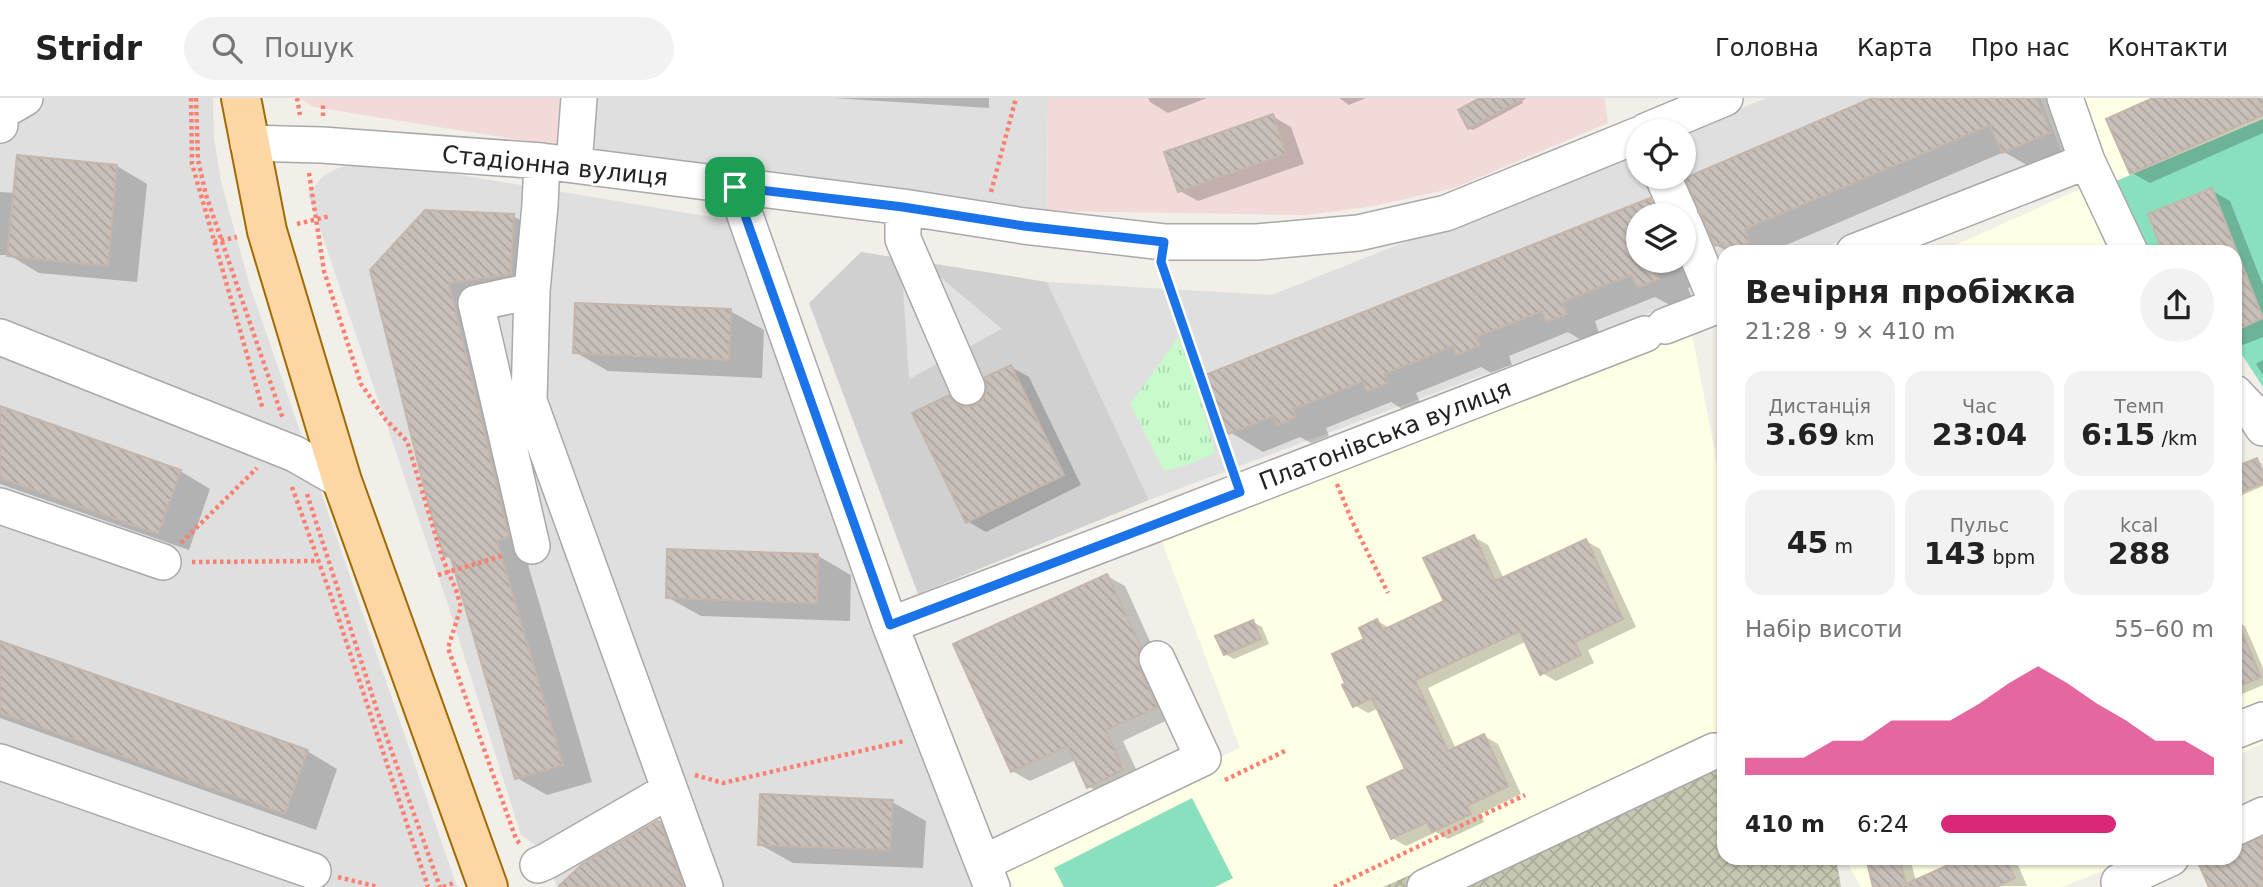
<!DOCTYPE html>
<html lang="uk">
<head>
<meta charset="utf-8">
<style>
  body { margin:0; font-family:"DejaVu Sans",sans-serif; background:#f2f2f2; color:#222; height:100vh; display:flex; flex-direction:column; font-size:26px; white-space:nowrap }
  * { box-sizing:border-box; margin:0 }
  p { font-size:23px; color:#767676 }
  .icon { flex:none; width:38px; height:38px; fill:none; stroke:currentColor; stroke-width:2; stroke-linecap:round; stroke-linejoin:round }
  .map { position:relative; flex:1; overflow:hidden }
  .drawer { position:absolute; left:1717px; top:147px; width:525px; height:620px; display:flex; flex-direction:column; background:#fff; border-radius:21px; box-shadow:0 2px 5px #0004 }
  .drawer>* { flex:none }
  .fabs { position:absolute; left:1626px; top:21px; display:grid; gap:14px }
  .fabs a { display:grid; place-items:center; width:70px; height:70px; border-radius:50%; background:#fff; box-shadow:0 2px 5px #0004; font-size:35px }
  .pin { position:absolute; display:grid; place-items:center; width:60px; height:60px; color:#fff; margin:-30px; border-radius:14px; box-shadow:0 4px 10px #0006 }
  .round { display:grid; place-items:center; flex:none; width:74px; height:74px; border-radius:37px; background:#f2f2f2 }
  .summary { display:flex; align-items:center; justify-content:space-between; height:119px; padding:0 28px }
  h1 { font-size:32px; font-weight:800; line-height:52px }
  .figures { display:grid; grid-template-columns:repeat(3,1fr); gap:10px; height:119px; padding:7px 28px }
  .figures div { display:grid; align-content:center; border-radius:18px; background:#f2f2f2; text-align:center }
  .figures b { font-size:30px; font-weight:800 }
  .figures small { font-size:19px; font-weight:400 }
  .figures p { font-size:19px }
  .chart { height:196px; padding:14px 28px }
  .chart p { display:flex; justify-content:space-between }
  .chart svg { width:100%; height:126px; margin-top:7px; fill:#db2777; opacity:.7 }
  ul { padding:0 28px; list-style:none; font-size:23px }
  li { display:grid; grid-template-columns:112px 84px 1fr; align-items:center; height:52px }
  li i { height:18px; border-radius:9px; background:#db2777 }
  header { display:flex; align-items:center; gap:42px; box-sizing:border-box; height:98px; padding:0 35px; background:#fff; border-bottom:2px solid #e0e0e0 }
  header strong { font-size:33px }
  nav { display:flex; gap:38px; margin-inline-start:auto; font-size:24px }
  .search { width:490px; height:63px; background:#f2f2f2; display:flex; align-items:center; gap:18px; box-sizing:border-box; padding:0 24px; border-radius:38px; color:#767676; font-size:26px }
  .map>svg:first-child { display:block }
  .residential { fill:#e0dfdf; fill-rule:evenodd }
  .commercial { fill:#f2dad9 }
  .education { fill:#ffffe5 }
  .religious { fill:#d0d0d0 }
  .construction { fill:url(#construction-cross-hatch) }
  .park { fill:url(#park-tufts) }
  .pitch { fill:#88e0be }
  .parking { fill:#e2e2e2 }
  .shadow { fill:#0003 }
  .building { fill:url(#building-back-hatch); stroke:#c4b6ab; stroke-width:2 }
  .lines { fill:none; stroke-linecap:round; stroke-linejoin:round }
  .minor-casing { stroke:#a9a9a9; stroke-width:38 }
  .major-casing { stroke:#a06b00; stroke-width:42 }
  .path { stroke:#fa8072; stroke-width:4.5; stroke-dasharray:3.5 3.5; stroke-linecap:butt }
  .minor { stroke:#fff; stroke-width:35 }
  .major { stroke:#fcd6a4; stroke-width:38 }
  .route-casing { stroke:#fff; stroke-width:14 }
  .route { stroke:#1a73e8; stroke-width:9 }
  .labels { text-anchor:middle; stroke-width:5; stroke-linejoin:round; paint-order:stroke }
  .street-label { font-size:24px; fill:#222; stroke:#fff }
</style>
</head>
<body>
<header>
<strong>Stridr</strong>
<div class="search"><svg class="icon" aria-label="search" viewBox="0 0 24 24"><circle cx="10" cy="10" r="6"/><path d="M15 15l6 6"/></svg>Пошук</div>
<nav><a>Головна</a><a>Карта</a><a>Про нас</a><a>Контакти</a></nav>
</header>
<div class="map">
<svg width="2263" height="789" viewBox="0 0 2263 789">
  <defs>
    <pattern id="construction-cross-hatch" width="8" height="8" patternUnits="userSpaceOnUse" patternTransform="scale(1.75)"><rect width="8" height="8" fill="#c7c7b4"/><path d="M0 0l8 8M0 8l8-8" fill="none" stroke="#abab9a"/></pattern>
    <pattern id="park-tufts" width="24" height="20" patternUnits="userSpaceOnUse" patternTransform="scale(1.75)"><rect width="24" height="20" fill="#c8facc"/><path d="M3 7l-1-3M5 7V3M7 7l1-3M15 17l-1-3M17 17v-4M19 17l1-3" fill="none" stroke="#acd6af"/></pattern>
    <pattern id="building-back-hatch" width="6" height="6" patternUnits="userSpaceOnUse" patternTransform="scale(1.75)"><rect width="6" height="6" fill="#c7bfb8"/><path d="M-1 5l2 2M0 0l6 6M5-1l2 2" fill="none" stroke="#aba49e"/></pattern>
  </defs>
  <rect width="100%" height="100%" fill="#f2efe9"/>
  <!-- residential -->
  <path class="residential" d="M0 0H213L214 39 221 83 249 185 457 789H0Z
    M568 0H1048L1047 113 563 49Z
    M1767 0H2040L2064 59 1811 154H1724V187L1149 402 1047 184 1272 197 1638 51V79H1684L1683 33ZM1638 117H1684V163H1638Z
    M359 64 390 65 747 125 991 789H557L543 753 521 737 449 510 308 96 323 78 338 70Z"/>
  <!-- commercial -->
  <path class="commercial" d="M299 0H568L563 49 314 9Z
    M1048 0H1605L1608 25 1454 90 1374 108 1306 117 1047 113Z"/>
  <!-- education -->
  <path class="education" d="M2077 0H2263V21L2114 84Z
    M2080 91 2108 154H1940Z
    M1691 231 1724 401V639L1383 789H1013L1002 763 1240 650 1162 444Z
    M2257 360 2263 371V645L2235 659V364L2237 368Z
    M1844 760H2135L2062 789H1861Z"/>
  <!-- religious -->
  <path class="religious" d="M861 154 1047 184 1149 402 918 496 809 205Z"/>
  <!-- construction -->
  <path class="construction" d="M1724 639V760H1836L1841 789H1383Z"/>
  <!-- park -->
  <path class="park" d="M1178 240 1195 282 1215 355 1190 366 1164 373 1130 306Z"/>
  <!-- pitch -->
  <path class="pitch" d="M2263 21V289L2235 246V154H2146L2114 84Z
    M1192 700 1233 780 1215 789H1064L1054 770Z"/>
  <!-- parking -->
  <path class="parking" d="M901 160 920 162 1002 231 909 281Z"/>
  <!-- shadow -->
  <path class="shadow" d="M834 0H989V10Z
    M1148 0H1207L1168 15 1150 4Z
    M1339 0H1366L1349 7Z
    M1484 0H1521L1523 5 1473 32 1469 30Z
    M1876 0H2061L2083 53 2037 73 2004 54 1777 151 1779 154H1729L1716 147Z
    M2157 0H2263V35L2150 85 2132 75Z
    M1272 18 1291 29 1304 66 1198 103 1180 93Z
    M18 59 117 68 147 86 137 184 39 175 9 157H0V94L15 95Z
    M2211 92 2230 103 2263 187V239L2235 250V154H2165Z
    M1650 102 1677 117H1638V163H1684L1710 181 1688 190 1692 200 1672 208 1655 199 1595 223 1599 235 1581 242 1568 234 1509 258 1512 267 1503 270 1491 275 1481 269 1416 295 1420 304 1402 311 1391 304 1326 330 1329 338 1311 345 1300 339 1263 354 1230 334Z
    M513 118 543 135 541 193 479 202 526 460 592 684 547 697 517 680 453 462 445 458 372 173Z
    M730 213 764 232 762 280 608 273 575 254Z
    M2263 262V277L2256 266Z
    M1011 269 1029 279 1081 387 986 434 967 423 949 299 967 310 976 309 984 303Z
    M0 310 180 373 210 391 189 452 0 386Z
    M2235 358 2239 369 2256 362 2261 365 2263 370V388L2235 400Z
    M1474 439 1488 447 1504 481 1586 443 1600 451 1636 529 1588 552 1594 565 1556 583 1542 575 1527 543 1428 590 1456 651 1484 638 1498 646 1521 696 1480 716 1484 724 1448 741 1436 734 1406 748 1392 740 1407 672 1379 610 1368 615 1354 607 1366 541 1377 523 1390 530 1446 504Z
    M669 453 818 458 851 477 850 523 701 518 667 499Z
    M1107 478 1125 488 1158 561 1174 619 1123 643 1141 682 1107 699 1088 688 1076 662 1030 683 1012 673Z
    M2235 523 2245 528 2263 570V587L2235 599Z
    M1253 524 1262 529 1269 546 1234 561 1225 556Z
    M0 545 307 653 337 671 316 732 0 620Z
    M892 704 926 723 923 770 793 765 759 746Z
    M659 725 681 738 700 789H570Z
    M1868 760H1910L1916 783 1968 760H2015L2027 788 1875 789Z"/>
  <!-- building -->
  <path class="building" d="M1480 0H1525L1468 31 1458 12Z
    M1872 0H2036L2051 34 2002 55 1990 27 1745 131 1750 144 1727 153 1723 145 1715 148 1685 80Z
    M2153 0H2263V17L2130 76 2106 21Z
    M1273 16 1286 56 1178 94 1164 54Z
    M17 57 117 67 108 168 7 158Z
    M2212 90 2263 220 2235 233V154H2163L2148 116Z
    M1650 100 1658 117H1638V163H1652L1659 181 1637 190 1631 177 1562 204 1567 216 1546 224 1542 213 1476 239 1480 247 1469 252 1456 257 1453 248 1384 276 1387 285 1379 289 1367 293 1363 283 1293 311 1296 319 1286 324 1277 327 1273 318 1228 336 1205 277Z
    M425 112 514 116 511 176 449 185 509 439 497 443 563 667 515 681 450 457 444 459 427 401 370 172Z
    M575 205 731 211 729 262 573 255Z
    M1011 267 1064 377 966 425 912 315 949 297 955 305 964 309 976 307 983 301 987 292 985 279Z
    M0 308 181 372 158 436 0 380Z
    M2257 360 2263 376V385L2235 396V369Z
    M1474 437 1495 483 1586 441 1623 521 1575 544 1581 557 1540 577 1520 533 1415 582 1448 653 1484 636 1508 688 1467 708 1471 716 1432 734 1427 724 1391 741 1367 689 1405 671 1372 600 1353 609 1342 587 1345 585 1332 556 1364 541 1359 530 1377 521 1383 532 1444 503 1423 460Z
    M667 451 818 456 817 505 666 500Z
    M1107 476 1141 549 1137 559 1139 569 1157 609 1106 632 1123 672 1087 690 1068 648 1011 674 953 546Z
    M2235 518 2261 579 2235 590Z
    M1253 522 1261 541 1224 557 1215 538Z
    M0 543 308 652 285 716 0 615Z
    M760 696 893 702 890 752 758 747Z
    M657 723 660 724 684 789H558L582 766Z
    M2263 739V789H2209L2196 760H2235V750Z
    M1866 760H1899L1906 786 1964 760H2005L2015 780 1996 789H1873Z"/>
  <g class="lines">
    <defs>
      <path id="minor" d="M2065 0 2087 63 2130 154
        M0 27 1 14 25 0
        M1646 33 1725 0
        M248 45 322 47 542 63 903 109 1024 128 1164 144H1257L1358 135 1446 115 1638 37
        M542 63 540 107 532 193 529 303 705 789
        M574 67 579 0
        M1663 79 1680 117
        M735 89 890 527 992 789
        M903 109V141L967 289
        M1684 126 1718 207
        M1854 154 2087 63
        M532 193 476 205 532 448
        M1665 228 1724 205
        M0 239 295 356 342 383
        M2235 295 2252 313 2263 330
        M0 408 163 464
        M890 527 1161 424 1645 236
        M2235 633 2263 622
        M0 664 313 773
        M2235 730 2263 717
        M983 765 1203 660 1157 561
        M538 767 547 763 670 692
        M1425 789 1714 653
        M2121 789 2119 784 2171 760"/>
      <path id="major" d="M241 0 267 133 342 383 488 789"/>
    </defs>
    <!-- minor casing -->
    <use href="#minor" class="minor-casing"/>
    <!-- major casing -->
    <use href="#major" class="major-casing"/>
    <!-- path -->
    <path class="path" d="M191 0 192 66 263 312
      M196 0 198 62 206 97 283 321
      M297 0 300 17
      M323 18V4
      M309 75 324 173 361 286 386 322 407 343 442 459 456 492 461 509 448 550 516 741 520 746
      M991 94 1016 0
      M297 126 330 118
      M214 144 237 139
      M1164 172 1230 366
      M1337 386 1352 423 1388 495
      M292 389 331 498 428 789
      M307 396 377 612 440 789
      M181 445 257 370
      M192 464 319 463
      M438 477 505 457
      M695 677 723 685 904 643
      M1225 682 1287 652
      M338 779 378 789
      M443 789 456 784
      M1334 789 1525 697"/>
    <!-- minor -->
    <use href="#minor" class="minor"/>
    <!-- major -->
    <use href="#major" class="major"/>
  </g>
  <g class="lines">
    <defs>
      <path id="route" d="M735 89 903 109 1024 128 1164 144 1161 164 1240 394 890 527Z"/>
    </defs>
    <!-- route casing -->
    <use href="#route" class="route-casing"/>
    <!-- route -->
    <use href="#route" class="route"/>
  </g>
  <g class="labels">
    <!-- street labels -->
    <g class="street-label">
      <text transform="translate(555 68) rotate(6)" y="8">Стадіонна вулиця</text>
      <text transform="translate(1385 337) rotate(-21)" y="8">Платонівська вулиця</text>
    </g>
  </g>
</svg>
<div class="fabs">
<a><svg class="icon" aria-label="locate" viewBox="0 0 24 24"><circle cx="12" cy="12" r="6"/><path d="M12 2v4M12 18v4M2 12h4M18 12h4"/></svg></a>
<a><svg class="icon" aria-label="layers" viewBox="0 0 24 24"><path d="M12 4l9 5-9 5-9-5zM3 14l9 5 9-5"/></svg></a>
</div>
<div class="pin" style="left:735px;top:89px;background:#1e9e55"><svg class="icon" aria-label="arrive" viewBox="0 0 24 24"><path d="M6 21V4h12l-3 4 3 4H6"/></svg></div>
<section class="drawer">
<div class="summary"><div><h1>Вечірня пробіжка</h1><p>21:28 · 9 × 410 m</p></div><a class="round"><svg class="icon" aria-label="share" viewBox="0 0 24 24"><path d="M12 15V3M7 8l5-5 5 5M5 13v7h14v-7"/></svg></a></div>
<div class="figures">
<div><p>Дистанція</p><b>3.69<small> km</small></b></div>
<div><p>Час</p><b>23:04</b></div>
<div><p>Темп</p><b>6:15<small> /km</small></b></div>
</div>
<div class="figures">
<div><b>45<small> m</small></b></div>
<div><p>Пульс</p><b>143<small> bpm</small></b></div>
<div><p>kcal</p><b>288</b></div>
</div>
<div class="chart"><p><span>Набір висоти</span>55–60 m</p>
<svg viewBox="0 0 160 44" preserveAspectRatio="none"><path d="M0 44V38L10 38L20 38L30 32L40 32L50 25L60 25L70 25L80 19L90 12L100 6L110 12L120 19L130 25L140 32L150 32L160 38V44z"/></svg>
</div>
<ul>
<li><b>410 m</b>6:24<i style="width:64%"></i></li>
</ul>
</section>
</div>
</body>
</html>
